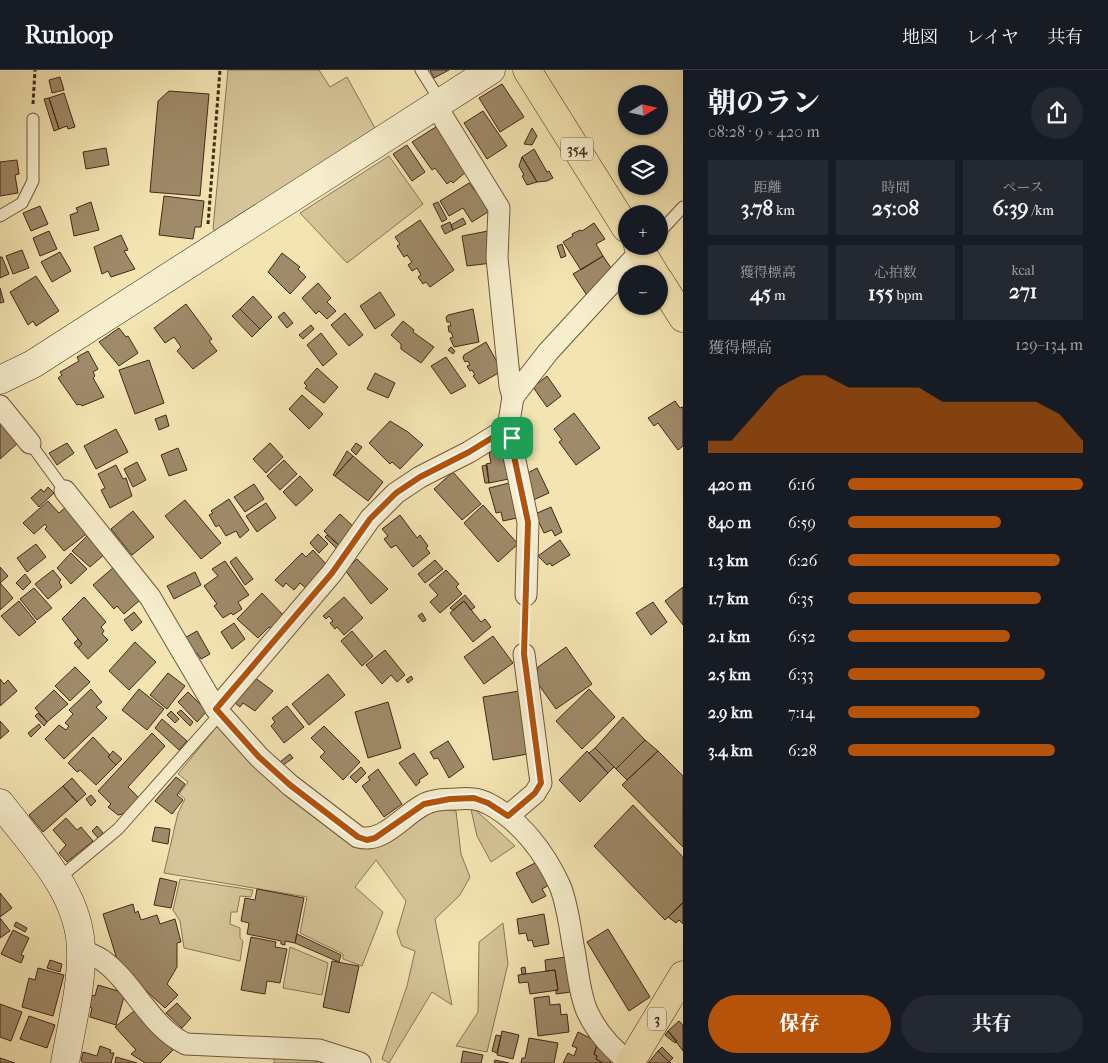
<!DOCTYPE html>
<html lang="ja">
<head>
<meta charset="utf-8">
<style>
  body { margin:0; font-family:"IM FELL French Canon","Noto Serif JP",serif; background:#242831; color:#f1f3f6; height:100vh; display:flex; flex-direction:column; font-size:19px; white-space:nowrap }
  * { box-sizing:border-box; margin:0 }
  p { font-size:16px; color:#9ea1a6 }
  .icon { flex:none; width:28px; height:28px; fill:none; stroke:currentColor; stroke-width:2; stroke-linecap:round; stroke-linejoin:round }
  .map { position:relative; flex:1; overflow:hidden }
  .sheet { display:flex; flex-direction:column; background:#171b24; width:425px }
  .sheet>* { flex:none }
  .needle { width:32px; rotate:81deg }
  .tools { position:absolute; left:618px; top:15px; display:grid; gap:10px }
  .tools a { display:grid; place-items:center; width:50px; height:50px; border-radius:50%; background:#171b24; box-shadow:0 1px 4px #0004; font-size:25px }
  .pin { position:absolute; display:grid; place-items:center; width:42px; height:42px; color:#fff; margin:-21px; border-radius:10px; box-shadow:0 2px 8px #0006 }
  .round { display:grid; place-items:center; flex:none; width:52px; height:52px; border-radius:26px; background:#242831 }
  .overview { display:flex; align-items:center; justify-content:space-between; height:85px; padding:0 25px }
  h1 { font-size:28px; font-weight:800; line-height:38px }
  .figures { display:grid; grid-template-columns:repeat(3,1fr); gap:8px; height:85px; padding:5px 25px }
  .figures div { display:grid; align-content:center; border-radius:0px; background:#242831; text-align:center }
  .figures b { font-size:21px; font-weight:800 }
  .figures small { font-size:14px; font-weight:400 }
  .figures p { font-size:14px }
  .chart { height:140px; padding:10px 25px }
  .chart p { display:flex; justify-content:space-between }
  .chart svg { width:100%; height:90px; margin-top:5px; fill:#b45309; opacity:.7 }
  .cta { display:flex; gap:10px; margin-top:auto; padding:10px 25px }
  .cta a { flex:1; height:58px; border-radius:30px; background:#b45309; color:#fff; font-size:20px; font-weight:800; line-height:58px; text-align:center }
  .cta a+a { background:#242831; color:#f1f3f6 }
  ul { padding:0 25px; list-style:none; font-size:16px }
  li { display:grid; grid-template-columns:80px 60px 1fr; align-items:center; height:38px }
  li i { height:12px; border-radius:6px; background:#b45309 }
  header { display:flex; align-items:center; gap:30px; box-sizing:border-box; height:70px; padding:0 25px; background:#171b24; border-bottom:1px solid #363941 }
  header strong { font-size:24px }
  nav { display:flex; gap:28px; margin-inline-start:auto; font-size:18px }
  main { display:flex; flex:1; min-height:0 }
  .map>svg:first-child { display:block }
  .green { fill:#d5c598; stroke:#8c7658 }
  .building { fill:#9f8a69; stroke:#442819 }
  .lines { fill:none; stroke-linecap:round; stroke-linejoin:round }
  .lane-casing { stroke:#70573f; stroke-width:13 }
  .street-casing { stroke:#70573f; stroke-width:23 }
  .secondary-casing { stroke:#442819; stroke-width:29 }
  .primary-casing { stroke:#442819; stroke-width:29 }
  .highway-casing { stroke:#442819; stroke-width:29 }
  .path { stroke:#442819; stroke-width:3; stroke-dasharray:4 2.5; stroke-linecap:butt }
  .lane { stroke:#f7eecd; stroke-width:11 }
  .street { stroke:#f7eecd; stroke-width:21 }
  .secondary { stroke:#f7eecd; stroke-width:28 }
  .primary { stroke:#f3e5b2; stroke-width:28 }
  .highway { stroke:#f3e5b2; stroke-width:28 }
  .route-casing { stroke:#fff; stroke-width:10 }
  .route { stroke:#b45309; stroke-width:6 }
  .labels { text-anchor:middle; stroke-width:4; stroke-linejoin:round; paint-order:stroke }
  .shield { fill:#f7eecd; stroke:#7a634f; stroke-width:1 }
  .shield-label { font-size:14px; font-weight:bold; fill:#442819 }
</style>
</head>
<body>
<header>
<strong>Runloop</strong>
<nav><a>地図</a><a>レイヤ</a><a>共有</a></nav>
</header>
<main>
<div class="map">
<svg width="683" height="993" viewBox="0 0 683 993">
  <rect width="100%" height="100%" fill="#f3e5b2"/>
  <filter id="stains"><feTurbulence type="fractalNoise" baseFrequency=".004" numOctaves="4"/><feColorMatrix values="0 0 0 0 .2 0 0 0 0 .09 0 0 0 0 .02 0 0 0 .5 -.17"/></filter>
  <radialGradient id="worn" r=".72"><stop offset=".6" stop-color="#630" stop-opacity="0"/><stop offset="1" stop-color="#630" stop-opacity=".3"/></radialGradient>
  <!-- green -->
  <path class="green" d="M228 0H319L330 17 347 7 376 60 217 162 213 159Z
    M389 86 423 134 347 193 300 143Z
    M218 655 358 775 369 779 435 738 456 741 461 784 470 807 460 825 435 849 452 935 432 922 389 993 382 989 407 916 415 881 402 876 397 862 406 831 376 790 355 817 383 842 362 896 343 889V884L300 863 307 827 164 803 178 743 185 729 179 724 188 712 178 704Z
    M470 735 515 776 491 792 477 766Z
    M180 809 253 820 251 827 240 826 237 842H231L230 854 240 858V868L243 871 240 891 184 878 180 851 173 840Z
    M503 853 508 894 487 982 456 976 478 942 479 872Z
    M290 877 328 893 322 925 283 918Z
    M274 985 329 993H274Z"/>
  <!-- building -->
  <path class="building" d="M430 0H449L434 8Z
    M60 7 64 20 52 23 49 10Z
    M502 14 524 47 500 62 479 28Z
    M169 21 209 24 200 126 150 122 158 31Z
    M64 23 75 57 68 59 67 56 59 59 49 28Z
    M49 28 59 59 54 61 44 29Z
    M483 41 507 76 487 89 464 53Z
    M439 55 467 101 453 113 451 111 447 114 435 98 432 100 412 72Z
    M532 58 537 66 532 75 524 74Z
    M407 75 425 102 412 111 393 84Z
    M106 78 109 95 86 99 83 82Z
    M534 79 547 102 549 101 553 108 547 111 537 112 522 87Z
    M522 87 537 112 527 115 522 106 524 105 519 96Z
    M17 90 19 104 15 105 18 123 0 126V92Z
    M469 113 475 121 478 119 491 140 472 152 463 138 449 146 440 131Z
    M164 126 204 131 201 157H195L193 169 159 165Z
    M91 132 99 160 74 166 70 145 78 142 76 138Z
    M438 132 447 149 442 152 433 134Z
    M40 136 48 154 31 161 23 143Z
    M463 148 466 154 453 160 451 155Z
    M420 150 454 200 430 217 426 212 423 214 418 207 421 205 417 198 412 201 408 195 412 192 407 185 404 187 397 176 400 174 395 167Z
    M450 152 453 160 445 164 441 156Z
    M594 153 605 169 596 174 603 186 581 200 563 172 573 166 572 164 580 160 582 161Z
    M49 161 57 179 40 186 33 168Z
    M488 161 492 193 467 196 462 166Z
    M121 165 128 180 124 181 135 199 111 207 108 201 102 204 94 177Z
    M562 174 566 186 561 188 557 176Z
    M22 180 29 198 13 204 6 186Z
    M60 182 71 201 52 212 41 192Z
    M282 183 300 197 298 199 306 207 290 224 268 202Z
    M603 186 613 201 588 227 573 204Z
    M0 187H2L9 204 0 208Z
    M36 206 59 241 36 256 33 251 28 255 10 222Z
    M318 213 331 228 327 232 336 241 327 249 319 241 316 244 302 228Z
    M0 218 4 232 0 233Z
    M380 222 395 245 375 259 360 236Z
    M253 226 272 247 260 259 240 239Z
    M186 234 212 269 209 271 217 281 193 299 177 281 181 277 174 267 165 273 154 258Z
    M240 239 260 259 252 267 232 246Z
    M473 239 479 272 454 277 450 268 453 267 451 262H449L448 256H451L450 252H447L446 247 448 245Z
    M284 242 293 253 287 258 278 247Z
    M345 243 363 265 349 276 331 255Z
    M403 251 414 260 413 262 434 277 421 293 401 279V274L391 265Z
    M311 255 314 259 303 269 299 265Z
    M119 258 126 267 128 266 138 283 119 296 99 272Z
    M321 263 337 284 323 296 307 275Z
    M486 272 502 301 479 314 473 306 475 305 472 300 470 301 467 296 470 295 468 291 465 292 463 288 464 285Z
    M451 277 455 281 453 284 448 280Z
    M88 281 98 299 93 302 95 306 93 308 104 327 82 336 80 334 77 335 58 308 62 305 60 302 79 291 77 287Z
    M446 287 466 316 451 324 431 296Z
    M149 290 164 333 135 344 119 300Z
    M317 298 338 317 324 333 305 318 307 316 304 313Z
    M375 303 395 313 388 328 367 319Z
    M547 306 561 326 547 337 533 317Z
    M302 325 323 344 309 359 289 339Z
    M675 331 680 338 683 337V376L678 380 658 353 654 356 648 348Z
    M574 343 600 378 576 395 559 372 562 370 554 359Z
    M166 345 169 356 159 360 155 349Z
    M0 351 19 372 0 389Z
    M390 351 408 362 423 375 400 399 392 392 390 394 369 373Z
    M116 359 128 382 96 399 84 376Z
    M67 373 74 383 57 395 49 383Z
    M270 373 283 387 266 403 253 389Z
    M356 373 362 377 356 385 351 380Z
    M178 378 187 400 169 406 161 385Z
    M501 380 509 409 489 413 486 394 491 393 489 382Z
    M347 381 353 386 335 406 333 405Z
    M353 386 383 412 368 431 335 406Z
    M284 390 297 404 280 420 267 406Z
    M137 392 146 410 133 417 124 399Z
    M116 395 123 409 126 408 132 426 110 438 101 420 105 418 98 404Z
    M487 395 489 413H485L482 396Z
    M537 398 549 423 531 431 526 404Z
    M453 402 481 434 462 450 434 419Z
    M300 406 313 420 296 436 283 422Z
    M509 413 517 448 503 451 501 442 496 443 489 418Z
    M254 414 264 429 245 442 234 427Z
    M48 417 54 423 39 437 31 428 41 419 44 422Z
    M229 429 249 460 240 468 236 461 226 466 219 455 216 457 209 445 213 443 211 441Z
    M185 430 221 473 201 489 165 446Z
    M48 431 59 443 67 436 89 462 64 481 45 459 47 457 45 454 34 464 23 453Z
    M266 433 276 448 257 462 246 446Z
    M483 435 518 474 498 492 464 453Z
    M551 437 562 462 555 466 552 460 544 463 535 444Z
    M133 441 154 467 132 485 111 459Z
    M340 444 355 458 339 475 324 461Z
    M400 445 417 468 420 465 428 476 426 478 430 483 413 497 396 475 391 478 384 469 388 466 382 459Z
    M318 464 328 474 319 483 310 473Z
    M327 465 339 475 336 478 325 467Z
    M87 466 107 482 90 497 72 481Z
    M560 470 570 485 552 496 550 493 547 495 538 486Z
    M36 474 46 487 27 502 17 488Z
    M313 480 327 495 308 520 300 513 294 520 286 513 283 517 275 510 302 483 306 487Z
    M71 483 87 499 71 514 57 498Z
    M236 487 253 509 245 515 230 492Z
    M357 489 388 519 371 534 345 500Z
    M435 490 443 499 425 513 418 504Z
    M225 491 249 525 238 532 242 539 233 545 231 543 223 548 214 536 217 534 204 516 218 506 212 499Z
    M0 497 8 506 0 513Z
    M114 497 140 530 124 544 117 536 114 539 93 515Z
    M53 500 61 510 59 512 62 517 48 529 35 514Z
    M446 500 459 514 456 517 462 524 440 543 430 532 438 525 429 515Z
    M195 502 201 515 174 529 167 516Z
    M25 504 31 512 23 520 16 513Z
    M0 513 13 528 0 540Z
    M683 517V555L665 531Z
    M34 518 52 538 37 550 20 529Z
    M262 523 286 548 274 561 269 557 258 568 237 549Z
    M465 525 475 537 471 540 464 531 453 540 450 538Z
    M84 527 106 552 101 557 104 561 102 564 108 570 88 589 78 578 82 574 62 549Z
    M344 527 363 548 344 565 337 557 335 559 330 553 333 551 329 546 326 549 323 546Z
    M19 531 36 552 19 566 1 546Z
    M464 531 481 552 485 549 491 557 473 572 450 543Z
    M653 532 667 552 651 565 636 543Z
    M134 542 142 552 132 561 124 550Z
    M422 543 426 550 423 552 418 546Z
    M234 553 245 569 232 579 221 562Z
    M197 561 210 584 201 589 197 583 191 587 181 570Z
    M352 561 373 586 362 596 341 571Z
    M493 566 513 593 484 614 464 587Z
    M78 569 82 574 78 578 74 573Z
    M135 572 156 592 129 620 109 601Z
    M566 577 592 614 556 639 536 611 538 597Z
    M385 580 405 605 397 612 391 605 382 614 366 595Z
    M75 597 90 612 70 631 55 616Z
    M168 603 185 616 167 639 150 625Z
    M328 604 345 625 309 655 292 634Z
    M411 606 413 609 408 613 406 610Z
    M254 607 273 621 255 641 243 633 240 637 235 633 244 619 246 621 249 617 246 615Z
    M0 609 4 614 8 610 17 621 0 636Z
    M91 619 102 632 96 637 107 648 64 689 45 669 59 655 66 660 69 656 65 653 73 644 69 640Z
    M139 619 164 639 147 660 122 640Z
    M589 619 615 647 582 679 556 651Z
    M54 620 68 634 47 652 35 638Z
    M519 621 528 684 493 690 483 627Z
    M188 622 207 641 197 652 178 632Z
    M388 632 401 678 368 688 355 642Z
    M287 636 304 657 284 673 271 656 275 652 272 648Z
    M181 640 193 652 190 656 177 643Z
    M171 641 179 649 175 653 167 645Z
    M38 643 47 652 44 656 35 646Z
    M623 647 645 670 616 699 595 678Z
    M162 649 187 671 179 680 155 658Z
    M0 651 9 661 0 669Z
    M39 654 41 657 31 667 28 663Z
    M324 656 360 692 343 710 320 687 325 682 311 668Z
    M152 663 165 676 128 717 139 728 123 744 118 745 108 737 111 734 98 721Z
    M93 667 110 685 108 687 116 695 96 715 80 700 77 702 68 693Z
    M645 670 658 681 627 710 616 699Z
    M448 671 464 697 449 708 438 688 434 689 430 682Z
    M595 678 614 697 608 703 589 683Z
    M113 681 122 689 116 695 108 687Z
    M587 681 608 703 580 732 559 710Z
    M658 681 683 706V777L622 715Z
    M414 683 428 704 419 710 420 712 416 716 399 693Z
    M290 684 293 688 282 696 280 692Z
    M361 697 366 703 356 713 350 707Z
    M378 699 402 734 384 747 362 716 370 710 368 707Z
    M176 707 185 714 177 725 183 730 172 744 155 731Z
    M72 708 86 724 77 732 63 716Z
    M63 716 77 732 43 762 29 745Z
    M91 725 96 731 91 736 86 729Z
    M633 735 683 787V833L665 850 594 776Z
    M66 748 77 760 81 757 93 771 67 792 59 783 66 775 53 760Z
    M97 756 103 763 98 768 92 761Z
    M155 757 170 759 168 774 152 771Z
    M537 792 549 815 542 819 546 826 532 833 516 803Z
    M160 808 177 812 171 838 154 835Z
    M257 819 304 828 295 873 285 871V875L281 874V871L247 864 249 853 241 851 245 828 255 830Z
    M0 823 12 838 0 847Z
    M683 832V854L679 850 676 853 668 847Z
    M133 834 135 843 138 841 141 850 157 845 160 854 175 849 181 872 177 873V897L167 914 178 925 165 938 119 896 103 844Z
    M544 844 549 874 534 877 532 870 528 871 526 863 519 864 517 849Z
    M0 848 10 861 0 868Z
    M16 852 27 858 25 862 14 856Z
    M608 859 650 927 629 941 587 872Z
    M13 860 29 868 21 885 24 886 21 893 1 884Z
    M297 864 341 885 339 892 295 873Z
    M251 867 276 872 275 877 287 879 280 913 267 911 265 924 241 920Z
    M566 887 571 922 556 924V920H558L555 900 546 901 545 890Z
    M50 890 62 894 60 902 47 898Z
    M332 891 359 896 349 943 323 937Z
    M525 897 526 904H522L521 898Z
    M38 898 64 905 53 946 22 937 29 908 35 910Z
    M555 900 558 920 530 924 528 912 519 913 518 905Z
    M98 915 125 923 116 955 90 947 92 938 88 936 92 925 95 926Z
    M549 926 550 935 560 934 561 945 567 944 569 962 538 966 534 928Z
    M177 933 191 948 182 958 166 943Z
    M0 934 22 942 11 971 0 967Z
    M134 941 176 977 160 993H145L131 984 136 980 115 957Z
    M29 946 55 955 47 978 20 969Z
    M679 951 683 955V981L668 961Z
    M502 961 519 965 513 989 497 985Z
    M668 961 677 971 675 973 665 965Z
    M578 962 598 972 594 984 597 986 596 989 603 993H563L568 983 574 986 577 978 572 976Z
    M496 965 501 966 497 983 492 981Z
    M529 968 558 973 554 993H521L522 988H525Z
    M598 972 612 986 610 993H603L596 989 597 986 594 984Z
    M100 976 111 980 110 983H114L111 993H83L81 991 83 982 97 986Z
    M662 977 673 988 669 992 658 981Z
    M463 981 483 985 481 993H461Z
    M658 981 669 992 671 993H648Z
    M116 987 137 993H115Z
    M0 988 15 993H0Z
    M495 990 509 993H494Z"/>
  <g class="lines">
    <defs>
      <path id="lane" d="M421 0 441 32
        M0 146 22 133 33 111V49
        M659 163 683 137
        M30 373 65 421
        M58 809 118 759 220 644"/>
      <path id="street" d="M436 36 499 138 497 188 510 316 513 327 508 358 528 452 526 525
        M513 327 548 282 641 181
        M0 336 30 373
        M65 421 150 527 216 639 259 687 290 715 358 767C383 774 402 746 423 735 431 730 446 729 456 729 468 728 478 728 489 734 521 751 545 783 560 816 567 833 570 856 573 875 578 897 578 920 587 941 596 961 613 980 630 993
        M216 639 332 503 370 449 396 423 420 407 469 382 508 358
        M508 746 535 723 541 713 524 584
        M81 880C88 883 96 886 102 890 134 913 150 957 186 974L319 980 360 993"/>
      <path id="secondary" d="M0 310 33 294 491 0
        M0 733C33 777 80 822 81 880 82 917 71 957 65 993"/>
      <path id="primary" d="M630 993 683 905"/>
      <path id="highway" d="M527 0 626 158
        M638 176 655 204
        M659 210 683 248"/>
    </defs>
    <!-- lane casing -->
    <use href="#lane" class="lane-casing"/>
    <!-- street casing -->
    <use href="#street" class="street-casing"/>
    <!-- secondary casing -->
    <use href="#secondary" class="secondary-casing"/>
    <!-- primary casing -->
    <use href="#primary" class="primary-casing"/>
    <!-- highway casing -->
    <use href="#highway" class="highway-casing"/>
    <!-- path -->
    <path class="path" d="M33 34 35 0
      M208 154 220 0
      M525 566 526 544"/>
    <!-- lane -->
    <use href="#lane" class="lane"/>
    <!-- street -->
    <use href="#street" class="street"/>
    <!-- secondary -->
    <use href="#secondary" class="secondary"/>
    <!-- primary -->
    <use href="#primary" class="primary"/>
    <!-- highway -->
    <use href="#highway" class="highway"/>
  </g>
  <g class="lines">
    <defs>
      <path id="route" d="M508 358 528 452 524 584 541 713 535 723 508 746 488 733 474 728 450 729 424 734 375 768 367 770 358 767 290 715 259 687 216 639 332 503 370 449 396 423 420 407 469 382Z"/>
    </defs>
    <!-- route casing -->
    <use href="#route" class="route-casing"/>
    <!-- route -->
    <use href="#route" class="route"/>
  </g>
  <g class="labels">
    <!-- shield labels -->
    <g class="shield">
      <rect x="561" y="67.5" width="32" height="23" rx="4"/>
      <rect x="648" y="937.5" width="18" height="23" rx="4"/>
    </g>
    <g class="shield-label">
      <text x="577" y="84">354</text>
      <text x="657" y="954">3</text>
    </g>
  </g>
  <rect width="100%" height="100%" filter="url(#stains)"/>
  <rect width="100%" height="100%" fill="url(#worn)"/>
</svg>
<div class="tools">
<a><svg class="needle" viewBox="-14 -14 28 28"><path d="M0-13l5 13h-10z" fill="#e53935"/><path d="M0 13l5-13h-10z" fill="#9ea1a6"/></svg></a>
<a><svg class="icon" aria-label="layers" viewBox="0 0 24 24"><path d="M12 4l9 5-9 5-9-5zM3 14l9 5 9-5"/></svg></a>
<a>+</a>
<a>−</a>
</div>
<div class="pin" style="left:512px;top:368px;background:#1e9e55"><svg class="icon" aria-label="arrive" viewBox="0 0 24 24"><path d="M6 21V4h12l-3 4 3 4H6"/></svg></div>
</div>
<section class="sheet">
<div class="overview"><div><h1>朝のラン</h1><p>08:28 · 9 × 420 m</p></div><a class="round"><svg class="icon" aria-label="share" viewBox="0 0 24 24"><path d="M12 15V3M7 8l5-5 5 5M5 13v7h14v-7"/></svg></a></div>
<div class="figures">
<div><p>距離</p><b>3.78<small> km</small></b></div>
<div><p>時間</p><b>25:08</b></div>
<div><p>ペース</p><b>6:39<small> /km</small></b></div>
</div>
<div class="figures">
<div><p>獲得標高</p><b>45<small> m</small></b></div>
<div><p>心拍数</p><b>155<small> bpm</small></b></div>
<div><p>kcal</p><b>271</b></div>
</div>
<div class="chart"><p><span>獲得標高</span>129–134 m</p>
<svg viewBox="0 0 160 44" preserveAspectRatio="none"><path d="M0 44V38L10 38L20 25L30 12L40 6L50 6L60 12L70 12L80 12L90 12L100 19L110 19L120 19L130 19L140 19L150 25L160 38V44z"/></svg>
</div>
<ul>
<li><b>420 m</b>6:16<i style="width:100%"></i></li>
<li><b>840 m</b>6:59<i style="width:65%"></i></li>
<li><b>1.3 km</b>6:26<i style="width:90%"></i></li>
<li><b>1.7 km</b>6:35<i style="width:82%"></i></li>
<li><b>2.1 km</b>6:52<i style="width:69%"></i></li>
<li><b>2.5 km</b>6:33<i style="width:84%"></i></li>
<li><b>2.9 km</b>7:14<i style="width:56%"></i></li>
<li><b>3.4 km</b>6:28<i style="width:88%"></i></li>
</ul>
<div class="cta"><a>保存</a><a>共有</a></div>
</section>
</main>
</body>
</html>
